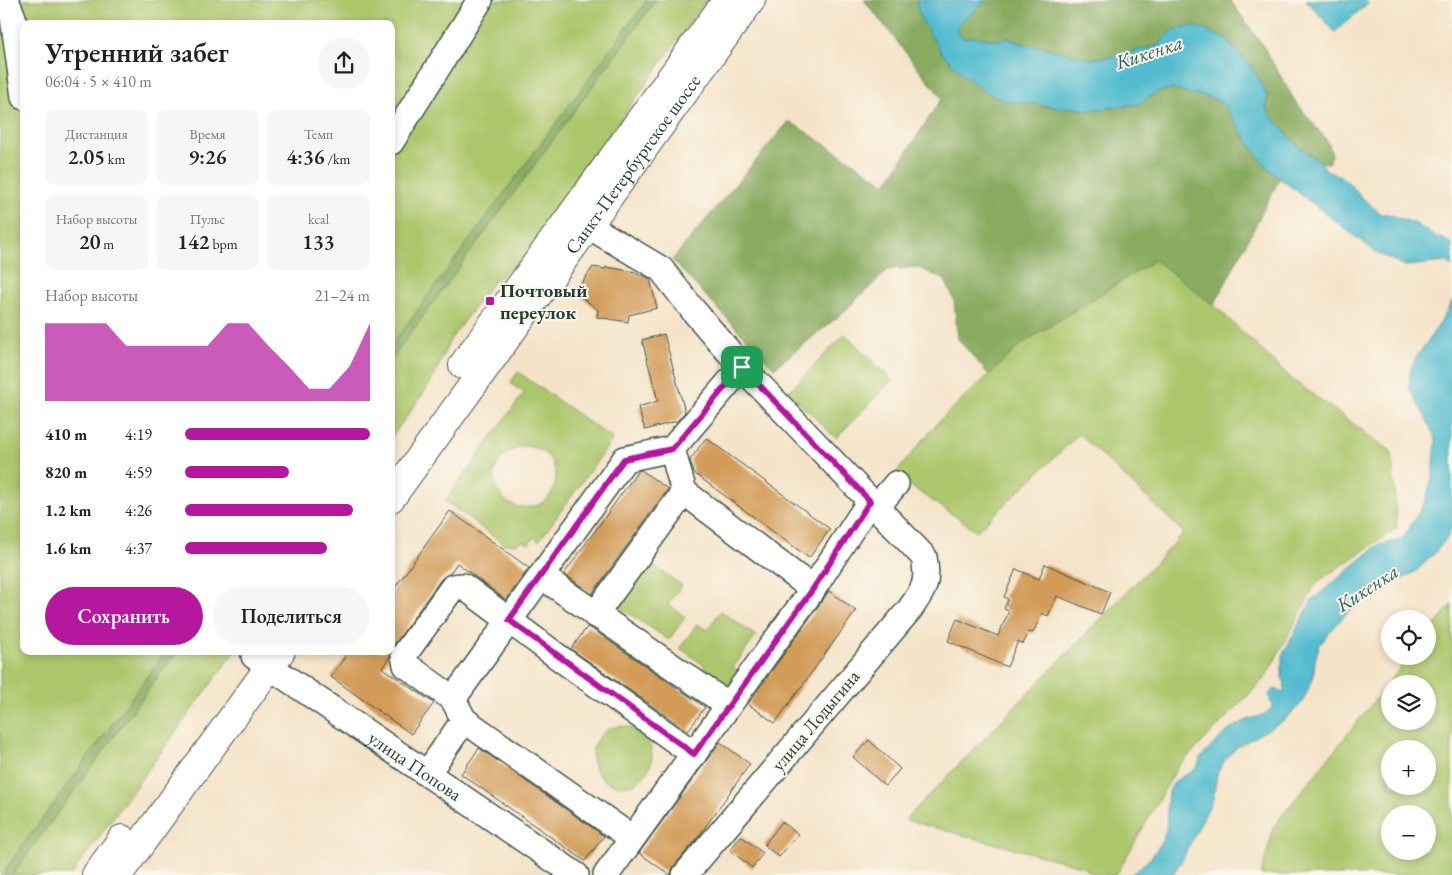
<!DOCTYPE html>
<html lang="ru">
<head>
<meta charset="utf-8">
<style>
  body { margin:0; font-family:"EB Garamond",serif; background:#f6f6f6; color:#222; height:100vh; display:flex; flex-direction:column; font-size:19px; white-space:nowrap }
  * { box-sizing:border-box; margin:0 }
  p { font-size:16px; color:#767676 }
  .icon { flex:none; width:28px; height:28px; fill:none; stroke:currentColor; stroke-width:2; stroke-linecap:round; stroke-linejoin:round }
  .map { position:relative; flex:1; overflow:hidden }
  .sheet { position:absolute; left:20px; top:20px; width:375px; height:635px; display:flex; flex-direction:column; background:#fff; border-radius:10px; box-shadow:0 2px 8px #0003 }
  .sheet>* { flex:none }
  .controls { position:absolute; left:1381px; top:610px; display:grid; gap:10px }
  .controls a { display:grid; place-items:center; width:55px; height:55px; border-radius:50%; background:#fff; box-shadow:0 2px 8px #0003; font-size:25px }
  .pin { position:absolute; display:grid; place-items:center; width:42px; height:42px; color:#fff; margin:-21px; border-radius:10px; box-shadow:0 2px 8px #0006 }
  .round { display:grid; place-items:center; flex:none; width:52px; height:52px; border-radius:26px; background:#f6f6f6 }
  .overview { display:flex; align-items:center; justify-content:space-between; height:85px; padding:0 25px }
  h1 { font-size:28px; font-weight:600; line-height:38px }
  .metrics { display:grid; grid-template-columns:repeat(3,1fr); gap:8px; height:85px; padding:5px 25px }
  .metrics div { display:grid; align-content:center; border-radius:10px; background:#f6f6f6; text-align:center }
  .metrics b { font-size:21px; font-weight:600 }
  .metrics small { font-size:14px; font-weight:400 }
  .metrics p { font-size:14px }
  .chart { height:140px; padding:10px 25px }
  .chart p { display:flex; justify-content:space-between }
  .chart svg { width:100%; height:90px; margin-top:5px; fill:#b5179e; opacity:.7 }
  .cta { display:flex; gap:10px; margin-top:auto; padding:10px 25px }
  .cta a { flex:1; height:58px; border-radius:30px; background:#b5179e; color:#fff; font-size:20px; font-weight:600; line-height:58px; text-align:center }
  .cta a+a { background:#f6f6f6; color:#222 }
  ul { padding:0 25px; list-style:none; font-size:16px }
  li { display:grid; grid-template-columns:80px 60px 1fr; align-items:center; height:38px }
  li i { height:12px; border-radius:6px; background:#b5179e }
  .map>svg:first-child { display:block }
  .green { fill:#acc66c; stroke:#668250; fill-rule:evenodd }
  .forest { fill:#89ab60; stroke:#54744a }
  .water { fill:#52bcce; stroke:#387c81 }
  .building { fill:#d29b58 }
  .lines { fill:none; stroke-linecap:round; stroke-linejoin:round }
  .minor-casing { stroke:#3f564a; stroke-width:28 }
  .major-casing { stroke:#3f564a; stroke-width:30 }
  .minor { stroke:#fff; stroke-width:25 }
  .major { stroke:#fff; stroke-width:28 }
  .route-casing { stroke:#fff; stroke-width:10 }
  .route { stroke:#b5179e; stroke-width:6 }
  .poi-dot { fill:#b5179e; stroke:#fbf7ec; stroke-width:2 }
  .labels { text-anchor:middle; stroke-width:4; stroke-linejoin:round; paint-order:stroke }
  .street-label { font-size:19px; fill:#1f3d34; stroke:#fbf7ec }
  .poi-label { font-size:19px; font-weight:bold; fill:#1f3d34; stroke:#fbf7ec; text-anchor:start }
  .water-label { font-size:20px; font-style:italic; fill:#2c5d5a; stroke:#fbf7ec }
</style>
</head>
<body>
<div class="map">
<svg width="1452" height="875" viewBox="0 0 1452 875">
  <rect width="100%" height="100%" fill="#fbf7ec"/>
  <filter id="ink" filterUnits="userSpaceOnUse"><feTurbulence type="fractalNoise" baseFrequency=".02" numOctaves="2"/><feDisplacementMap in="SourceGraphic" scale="10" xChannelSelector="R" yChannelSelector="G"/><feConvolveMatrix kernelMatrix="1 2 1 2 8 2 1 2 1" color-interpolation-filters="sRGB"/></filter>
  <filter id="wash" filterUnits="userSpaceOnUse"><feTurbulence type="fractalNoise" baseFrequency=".0096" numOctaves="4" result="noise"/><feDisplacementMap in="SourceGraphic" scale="20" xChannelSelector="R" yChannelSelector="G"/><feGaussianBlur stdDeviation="1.12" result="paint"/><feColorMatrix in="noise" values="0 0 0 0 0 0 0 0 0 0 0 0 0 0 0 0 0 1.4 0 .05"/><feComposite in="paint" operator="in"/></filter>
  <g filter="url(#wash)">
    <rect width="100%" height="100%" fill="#f4e3c8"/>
    <!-- green -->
    <path class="green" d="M6 0H706L520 260 493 282 450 340 432 381 391 438V24H24V651H235L71 875H0V5Z
      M1155 259 1214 305 1293 380 1392 452 1397 528 1317 582 1265 678 1177 768 1116 875H1095L1081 866 905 820 1184 533 1079 434 977 531 894 475 937 423 1023 343 1009 270Z
      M845 334 892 380 836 438 788 392Z
      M518 372 613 439 539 541 534 537 529 544 522 541 516 544H504L445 501 524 393 510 383ZM525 446C569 449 564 511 522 507 515 507 507 503 502 497 483 476 500 449 525 446Z
      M647 561 682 585 668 604 685 617 669 640 616 605Z
      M1452 604V875H1261L1274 826 1410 656H1428V634ZM1390 684H1428V721H1390ZM1390 749H1428V786H1390ZM1390 814H1428V851H1390Z
      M721 611 756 636 733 668 740 673 726 692 700 674 705 666 680 648 697 624 707 630Z
      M592 756a30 30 0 1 1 60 0a30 30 0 1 1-60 0Z"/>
    <!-- forest -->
    <path class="forest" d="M647 0H656L391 360V346Z
      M864 0H917V5L1038 106 1091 110 1116 107 1139 104 1158 92 1175 89 1192 94 1209 97 1222 102 1261 160 1280 178 1214 305 1155 260 1023 343 989 375 958 339 954 300 945 280 917 267 889 269 839 316 774 368 672 260 789 121 886 184 942 98Z
      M986 0H1230L1263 46 1295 101 1328 142 1332 155 1328 163 1321 162 1312 157 1299 147 1270 115 1266 107 1267 95 1260 81 1251 66 1233 46 1225 39 1195 26 1172 32 1157 46 1108 57 1088 59 1059 51 1020 43 1008 38 998 40 976 37 963 38 958 34 956 28C963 16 977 11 986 0Z
      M166 651H177L12 875H5L6 868Z"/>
    <!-- water -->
    <path class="water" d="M917 0H986C977 12 963 16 956 28L958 34 963 38 976 37 998 40 1008 38 1020 43 1059 51 1088 59 1108 57 1157 46 1171 32 1184 27 1195 26 1203 29 1225 39 1251 66 1260 81 1267 95 1266 107 1270 115 1299 147 1321 162 1327 171 1339 175 1350 184 1360 196 1381 214H1388L1414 223 1435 236 1452 243V267L1446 262 1406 266 1378 254 1272 172 1261 160 1222 103 1209 97 1192 94 1175 89 1158 92 1139 104 1091 110 1004 101 986 92 965 76 941 52 920 17 917 5Z
      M1306 0H1365L1368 3 1335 32Z
      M1452 301V526L1447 538 1433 555 1415 572 1369 597 1345 615 1329 633 1319 646 1315 661 1313 678 1302 703 1286 719 1237 747 1225 760 1217 774 1213 799 1181 862 1172 875H1131C1146 862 1158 854 1165 833 1170 818 1162 798 1173 784 1181 773 1197 776 1200 758 1214 745 1227 728 1245 721 1257 716 1264 717 1272 707L1269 695 1273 690 1277 689 1282 693 1284 692 1285 683 1282 678V656L1312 600 1378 545 1397 541 1404 537 1425 502 1433 474 1436 440 1426 418 1409 388 1410 371 1415 359 1441 322Z"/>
    <g id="blocks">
      <!-- building -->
      <path class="building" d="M593 267 605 269 606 267 636 272V274L644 276 650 279 657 308 629 315 628 322 597 317 598 310 575 292Z
        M664 334 685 412 677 421 645 430 638 407 658 401 642 340Z
        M706 438 830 529 809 558 694 473 690 460Z
        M641 470 668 489 592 594 564 574 638 471Z
        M450 511 529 568 506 600 457 563 450 573 441 579 391 649V593Z
        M1045 564 1110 592 1101 614 1057 596 1048 616 1042 613 1033 633 1029 632 1023 644 1018 641 1007 667 948 641 957 619 998 636 1009 611 1004 609 1008 599 1004 597 1016 569 1039 579Z
        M829 591 856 611 775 723 748 704Z
        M587 627 592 629 705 707 688 731 571 649Z
        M349 651H390V656L382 668 434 703 411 734 331 677Z
        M869 740 900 769 885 786 853 757Z
        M720 742 750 764 696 840 674 866 670 875 639 853Z
        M479 748 604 836 585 861 461 774Z
        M782 822 798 834 779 857 764 845Z
        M741 836 763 853 752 868 730 850Z"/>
    </g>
  </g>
  <g filter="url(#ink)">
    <use href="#blocks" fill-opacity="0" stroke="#3f564a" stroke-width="1"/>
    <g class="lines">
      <defs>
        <g id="minor">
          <path d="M6 0 13 17 24 97"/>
          <path d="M391 142 480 0"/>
          <path d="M573 214 602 234 661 269 693 310 742 367 924 557C929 583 924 589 910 609L685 875"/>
          <path d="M672 449 684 492 813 589"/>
          <path d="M876 508 896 484"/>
          <path d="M541 576 728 705"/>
          <path d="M595 615 684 492"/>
          <path id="s1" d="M254 656 576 875"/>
          <path d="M453 699 406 665 404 655 453 587 463 586 561 659 694 754"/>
          <path d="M427 774 464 720"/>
          <path d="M632 838 464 720 453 699 625 459 672 449 742 367"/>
          <path d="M606 875 813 589 870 501"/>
        </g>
        <g id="major">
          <path d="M463 365 727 0"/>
          <path id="s2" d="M391 498 751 0"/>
          <path d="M96 875 122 839"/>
          <path d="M118 875 281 651"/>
        </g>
      </defs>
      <!-- minor casing -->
      <use href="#minor" class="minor-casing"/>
      <!-- major casing -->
      <use href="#major" class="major-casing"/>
      <!-- minor -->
      <use href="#minor" class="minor"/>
      <!-- major -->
      <use href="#major" class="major"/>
    </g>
  </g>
  <g class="lines" filter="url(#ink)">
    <defs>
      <path id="route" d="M742 367 870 501 813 589 694 754 509 620 624 459 672 449Z"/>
    </defs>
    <!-- route casing -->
    <use href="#route" class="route-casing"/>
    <!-- route -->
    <use href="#route" class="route"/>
  </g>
  <!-- markers -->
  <rect class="poi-dot" x="485" y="296" width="10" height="10" rx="2.5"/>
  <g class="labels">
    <!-- street labels -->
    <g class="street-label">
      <text dy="7" stroke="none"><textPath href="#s2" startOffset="412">Санкт-Петербургское шоссе</textPath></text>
      <text transform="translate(815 720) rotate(-50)" y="7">улица Лодыгина</text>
      <text dy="7" stroke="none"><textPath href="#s1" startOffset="195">улица Попова</textPath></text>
    </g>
    <!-- poi labels -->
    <g class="poi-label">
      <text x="500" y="297">Почтовый<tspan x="500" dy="22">переулок</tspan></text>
    </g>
    <!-- water labels -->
    <g class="water-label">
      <text transform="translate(1149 52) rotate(-18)" y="7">Кикенка</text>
      <text transform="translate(1367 588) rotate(-33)" y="7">Кикенка</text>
    </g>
  </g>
</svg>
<div class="controls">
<a><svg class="icon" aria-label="locate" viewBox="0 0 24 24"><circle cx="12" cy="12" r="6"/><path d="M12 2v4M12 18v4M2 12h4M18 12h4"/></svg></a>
<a><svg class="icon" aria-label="layers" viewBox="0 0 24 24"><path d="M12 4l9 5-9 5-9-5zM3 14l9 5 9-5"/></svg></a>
<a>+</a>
<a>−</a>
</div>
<div class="pin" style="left:742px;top:367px;background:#1e9e55"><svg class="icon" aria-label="arrive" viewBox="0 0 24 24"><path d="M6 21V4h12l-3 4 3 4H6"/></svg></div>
<section class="sheet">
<div class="overview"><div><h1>Утренний забег</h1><p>06:04 · 5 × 410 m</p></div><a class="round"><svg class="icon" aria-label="share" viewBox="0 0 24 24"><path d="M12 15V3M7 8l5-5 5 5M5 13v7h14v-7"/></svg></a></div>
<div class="metrics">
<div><p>Дистанция</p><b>2.05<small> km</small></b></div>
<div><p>Время</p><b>9:26</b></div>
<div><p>Темп</p><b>4:36<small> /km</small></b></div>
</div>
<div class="metrics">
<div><p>Набор высоты</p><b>20<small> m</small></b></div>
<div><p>Пульс</p><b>142<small> bpm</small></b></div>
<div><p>kcal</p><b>133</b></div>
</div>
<div class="chart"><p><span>Набор высоты</span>21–24 m</p>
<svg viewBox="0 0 160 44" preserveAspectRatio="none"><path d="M0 44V6L10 6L20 6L30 6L40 17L50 17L60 17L70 17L80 17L90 6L100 6L110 17L120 27L130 38L140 38L150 27L160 6V44z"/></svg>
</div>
<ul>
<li><b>410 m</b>4:19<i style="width:100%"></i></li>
<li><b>820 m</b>4:59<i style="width:56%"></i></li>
<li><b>1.2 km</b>4:26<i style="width:91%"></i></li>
<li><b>1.6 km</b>4:37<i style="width:77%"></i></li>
</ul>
<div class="cta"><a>Сохранить</a><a>Поделиться</a></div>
</section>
</div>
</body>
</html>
